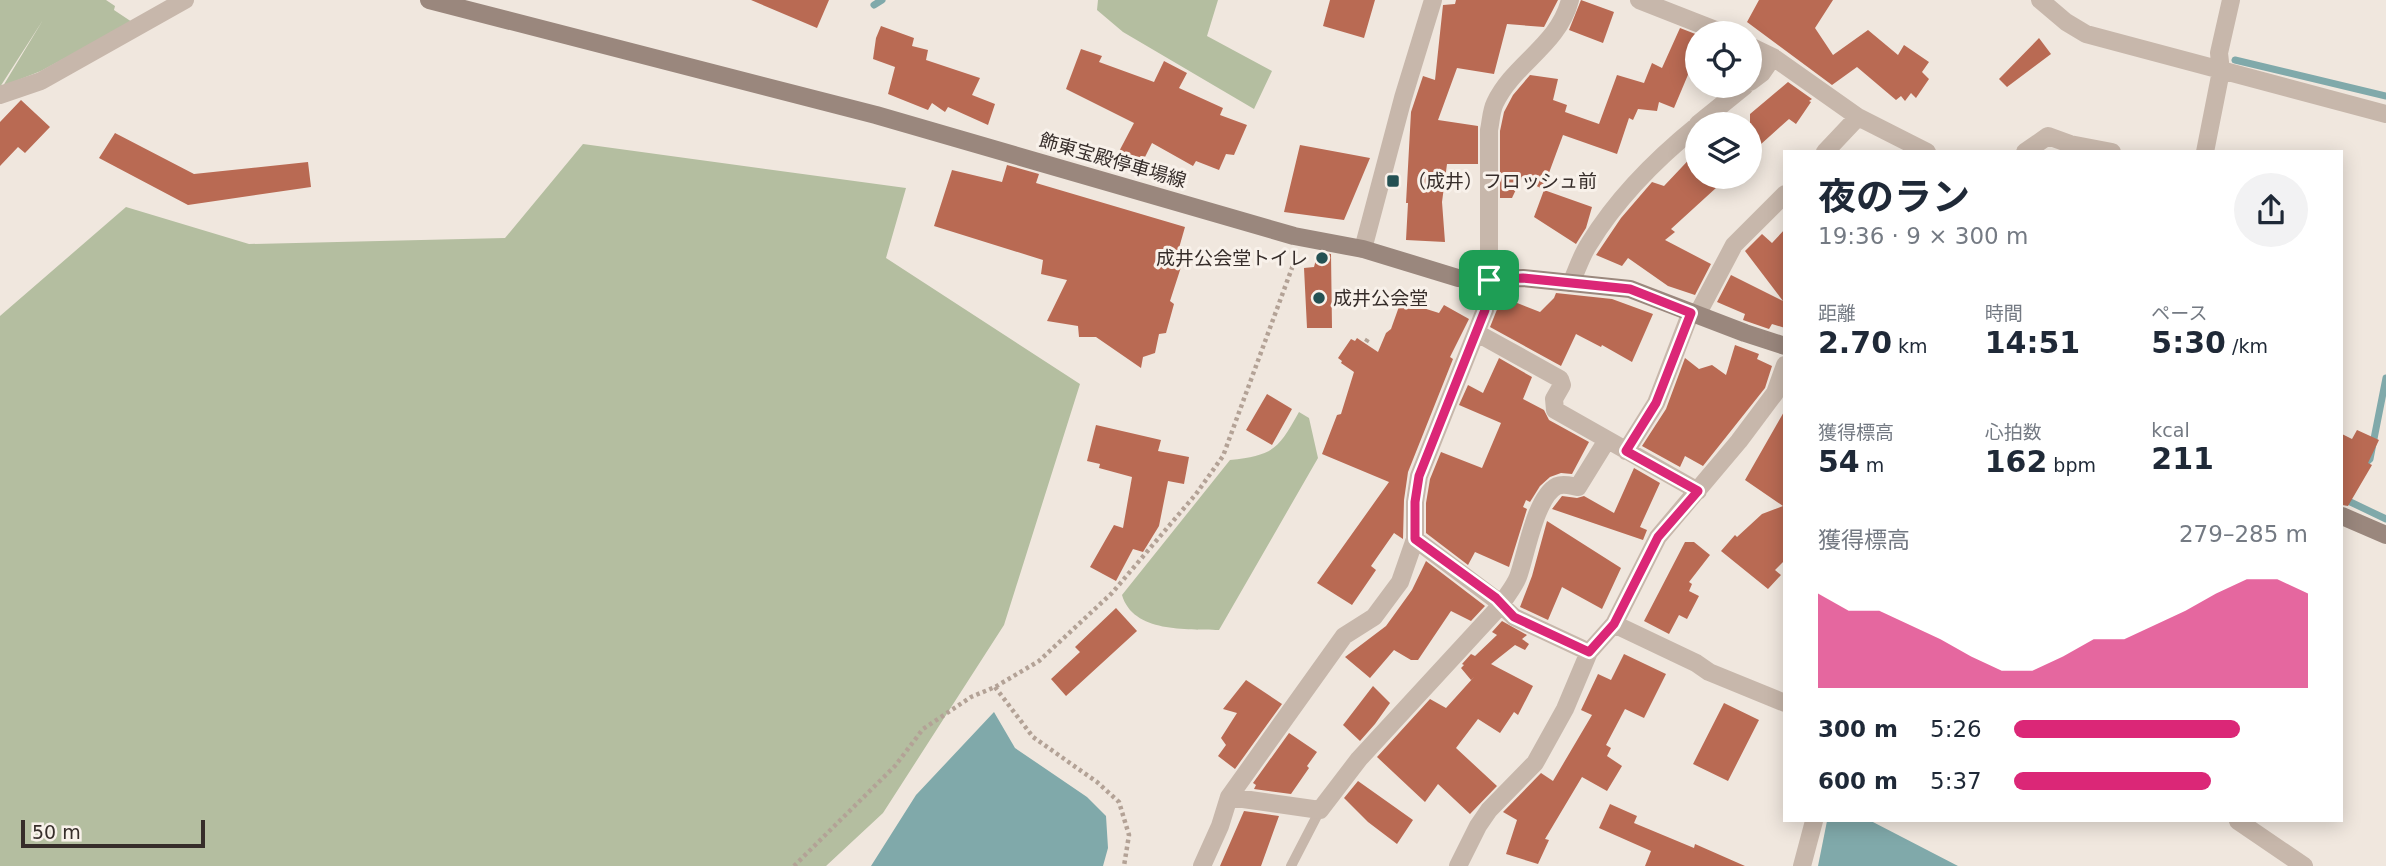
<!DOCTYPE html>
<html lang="ja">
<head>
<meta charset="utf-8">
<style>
  body { margin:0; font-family:"DejaVu Sans","Noto Sans JP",sans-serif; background:#f2f2f3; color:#1f2937; height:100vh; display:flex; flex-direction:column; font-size:26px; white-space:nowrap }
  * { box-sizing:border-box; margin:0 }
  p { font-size:23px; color:#747a83 }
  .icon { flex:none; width:38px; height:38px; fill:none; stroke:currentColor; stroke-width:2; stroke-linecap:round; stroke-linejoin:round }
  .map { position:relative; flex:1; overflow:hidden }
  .details { position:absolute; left:1783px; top:150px; width:560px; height:672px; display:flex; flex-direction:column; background:#fff; border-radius:0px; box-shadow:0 4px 18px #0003 }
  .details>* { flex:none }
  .tools { position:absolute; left:1685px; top:21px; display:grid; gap:14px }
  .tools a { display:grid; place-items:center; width:77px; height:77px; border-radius:50%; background:#fff; box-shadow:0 4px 18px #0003; font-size:35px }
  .scale { position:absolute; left:21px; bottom:18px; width:184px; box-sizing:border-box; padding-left:7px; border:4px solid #362d2a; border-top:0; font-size:19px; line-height:24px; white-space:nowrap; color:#362d2a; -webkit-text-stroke:5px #f8f1ea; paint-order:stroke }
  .pin { position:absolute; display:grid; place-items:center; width:60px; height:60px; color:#fff; margin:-30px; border-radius:14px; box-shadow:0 4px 10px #0006 }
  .round { display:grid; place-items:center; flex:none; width:74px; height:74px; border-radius:37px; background:#f2f2f3 }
  .summary { display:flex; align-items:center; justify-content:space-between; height:119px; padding:0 35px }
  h1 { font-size:38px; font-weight:700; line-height:52px }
  .metrics { display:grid; grid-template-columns:repeat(3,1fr); gap:10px; height:119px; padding:7px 35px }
  .metrics div { display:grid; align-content:center }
  .metrics b { font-size:30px; font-weight:700 }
  .metrics small { font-size:19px; font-weight:400 }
  .metrics p { font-size:19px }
  .chart { height:196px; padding:14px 35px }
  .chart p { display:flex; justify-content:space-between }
  .chart svg { width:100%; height:126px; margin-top:7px; fill:#db2777; opacity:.7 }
  ul { padding:0 35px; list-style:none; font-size:23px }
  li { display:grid; grid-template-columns:112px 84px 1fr; align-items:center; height:52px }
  li i { height:18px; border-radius:9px; background:#db2777 }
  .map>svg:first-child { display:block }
  .green { fill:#b4bea0 }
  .water { fill:#80a9aa }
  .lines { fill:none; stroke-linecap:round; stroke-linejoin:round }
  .stream { stroke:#80a9aa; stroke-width:7 }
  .building { fill:#b96a53 }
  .path { stroke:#b3a296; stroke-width:4.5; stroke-dasharray:3.5 3.5; stroke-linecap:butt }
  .service { stroke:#c7b7ab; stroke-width:10 }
  .minor { stroke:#c7b7ab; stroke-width:18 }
  .tertiary { stroke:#c7b7ab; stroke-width:18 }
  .secondary { stroke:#9a877d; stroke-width:18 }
  .route-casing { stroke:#fff; stroke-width:14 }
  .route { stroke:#db2777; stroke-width:9 }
  .poi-dot { fill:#245153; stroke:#f8f1ea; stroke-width:2.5 }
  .labels { text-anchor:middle; stroke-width:6; stroke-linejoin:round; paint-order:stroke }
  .street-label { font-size:19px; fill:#362d2a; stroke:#f8f1ea }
  .poi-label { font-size:19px; fill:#362d2a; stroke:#f8f1ea; text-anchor:start }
</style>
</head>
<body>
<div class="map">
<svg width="2386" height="866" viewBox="0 0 2386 866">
  <rect width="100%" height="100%" fill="#f0e7de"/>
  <!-- green -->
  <path class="green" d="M0 0H106L115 6 114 10 132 22 41 71 3 86 43 20 0 87Z
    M1098 0H1218L1207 36 1272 71 1254 109 1123 32 1097 10Z
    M583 144 906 188 886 258 1080 384 1004 625 883 813 826 866H0V316L126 207 249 244 505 238Z
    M1299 412 1309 418 1318 458 1219 630C1187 629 1133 633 1122 595L1230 460C1273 455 1278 450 1299 412Z"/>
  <!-- water -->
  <path class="water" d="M994 712 1015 748 1087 797 1106 816 1108 848 1103 866H871L916 795Z
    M1827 821H1871L1958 866H1818Z"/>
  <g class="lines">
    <!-- stream -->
    <path class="stream" d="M874 5 882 0
      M2235 60 2386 96
      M2363 465 2370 459 2386 378
      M2342 498 2386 519"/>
  </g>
  <!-- building -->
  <path class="building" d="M751 0H829L817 28Z
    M1330 0H1375L1364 38 1323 26Z
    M1456 0H1558L1544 27 1507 24 1494 74 1457 68 1438 120 1478 126V164H1447L1442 202 1445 242 1406 240 1408 203H1406L1411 112 1423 76 1435 80 1443 5 1455 4Z
    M1581 0 1614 12 1603 43 1569 30Z
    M1759 0H1833L1815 28 1833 55 1868 30 1898 55 1904 45 1929 62 1922 72 1929 79 1916 98 1911 93 1905 101 1901 96 1896 100 1857 67 1832 85 1747 22Z
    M881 26 914 38 912 46 928 50 926 60 980 78 972 95 995 104 988 125 948 107 945 112 932 103 928 110 888 94 895 67 873 59 876 38Z
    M1680 28 1698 35V51L1674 108 1659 102 1657 111 1638 109 1633 120 1629 118 1617 154 1563 135 1543 189 1521 179 1512 198H1500V131L1504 112 1513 95 1530 75 1558 79 1553 100 1567 105 1565 112 1599 124 1617 75 1644 83 1652 63 1662 68Z
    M2039 38 2051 54 2007 87 1999 79Z
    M1081 49 1102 56 1099 62 1154 82 1164 61 1187 73 1179 88 1223 108 1220 115 1247 125 1234 155 1226 154 1219 170 1196 161 1193 166 1152 143 1137 173 1114 161 1134 123 1066 89Z
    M1788 82 1812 99 1809 101 1811 102 1796 124 1789 119 1750 154V114Z
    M21 100 50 127 25 153 18 147 0 166V122Z
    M115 133 194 174 308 162 311 187 188 205 99 158Z
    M1300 145 1370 158 1344 220 1284 212Z
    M1698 150V177H1728L1671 229 1675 232 1665 240 1711 264 1695 295 1668 286 1628 258 1622 266 1596 255 1621 218 1652 182 1664 186Z
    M1007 165 1039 174 1036 183 1185 227 1175 262 1182 264 1170 301 1174 304 1166 333 1159 334 1155 353 1143 357 1141 368 1096 337H1079L1078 326 1047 321 1067 280 1041 274 1043 260 934 226 952 170 1002 182Z
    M1544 190 1592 207 1586 228 1576 244 1534 217Z
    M1785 229V328L1772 324 1769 329 1743 320 1745 314 1717 302 1731 275 1783 301 1745 251 1762 234 1772 243Z
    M1318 252 1331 254 1332 328H1307L1304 268 1314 267Z
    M1556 293 1612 299 1653 314 1632 362 1602 345 1601 347 1576 334 1561 366 1490 327 1502 297 1540 312 1554 298Z
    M1401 301 1439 313 1444 305 1469 319 1450 357 1453 359 1408 472 1404 500 1403 539 1394 533 1371 566 1376 570 1352 605 1317 583 1389 482 1322 454 1337 415 1341 414 1354 372 1341 363 1342 361 1338 358 1351 339 1355 341 1357 338 1378 352 1386 333 1391 329Z
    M1735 345 1759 354 1757 359 1772 366 1765 388 1703 466 1685 456 1680 467 1642 446 1666 409 1685 358 1699 369 1712 365 1726 375Z
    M1499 358 1532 377 1523 399 1544 410 1549 420 1589 442 1572 474 1561 473 1550 477 1540 486 1530 502 1526 500 1523 507 1527 509 1509 567 1475 552 1468 565 1426 533V503L1430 479 1441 452 1482 468 1501 423 1459 405 1468 385 1483 393Z
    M1267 394 1292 409 1272 445 1246 430Z
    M1785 410V560L1775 570 1781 575 1768 589 1721 551 1735 535 1737 537 1762 514 1783 506 1745 480Z
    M1096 425 1161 440 1158 451 1189 457 1184 484 1168 481 1159 526 1143 552 1133 549 1116 581 1090 567 1114 525 1123 528 1132 477 1099 468 1100 464 1087 461Z
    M2357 430 2379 440 2368 463 2372 465 2348 506 2342 505V434L2352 439Z
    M1634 468 1660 483 1640 527 1647 530 1643 540 1552 509 1562 496 1577 498 1584 496 1614 513Z
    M1547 521 1621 568 1602 609 1562 587 1548 620 1520 607 1532 576Z
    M1685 542H1694L1710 555 1689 582 1692 584 1689 591 1699 596 1687 619 1679 615 1669 634 1644 621Z
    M1426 561 1485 606 1471 621 1451 611 1418 660H1411L1394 650 1370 678 1345 657 1386 626 1412 590Z
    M1116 608 1137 631 1066 696 1051 679 1080 652 1075 647Z
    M1502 621 1527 635 1522 639 1529 644 1525 650 1515 645 1491 664 1533 686 1518 715 1514 712 1500 733 1478 719 1456 748 1497 786 1470 814 1438 784 1425 802 1377 757 1430 699 1446 708 1474 677 1471 680 1461 668 1464 665 1462 664 1471 654 1475 656 1497 635 1492 632Z
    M1624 654 1666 674 1644 718 1625 709 1606 745 1611 748 1607 756 1622 766 1607 791 1582 777 1545 839 1549 840 1538 864 1506 854 1517 820 1503 812 1541 773 1553 781 1592 715 1581 710 1598 674 1611 680Z
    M1246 680 1282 704 1235 769 1218 756 1226 745 1221 738 1237 713 1223 709Z
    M1373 686 1390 703 1375 724 1360 741 1343 725Z
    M1724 703 1759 720 1728 781 1693 764Z
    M1289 733 1317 752 1307 766 1309 768 1291 794 1254 789 1256 785 1253 783Z
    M1358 781 1413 820 1397 844 1368 822 1344 798Z
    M1610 804 1637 816 1634 823 1694 848 1695 844 1745 866H1645L1651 851 1599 828Z
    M1244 811 1279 816 1261 866H1220Z"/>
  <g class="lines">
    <!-- path -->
    <path class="path" d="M1366 342 1369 337
      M995 687 1033 737 1097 782 1119 802 1129 835 1124 866
      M794 866 895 766 923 729 971 697 995 687 1039 661 1112 593 1196 494 1223 456 1296 257"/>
    <!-- service -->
    <path class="service" d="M1291 866 1320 810"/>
    <!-- minor -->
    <path class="minor" d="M1639 0 1723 33
      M2040 0 2066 22 2086 34 2386 114
      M1750 46 1773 57 1858 117 1927 152
      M1750 82 1762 73 1773 57
      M0 95 41 81 185 0
      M1698 124 1745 86
      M1825 152 1858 117
      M2025 152 2048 136 2070 144 2112 152
      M2205 152 2221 71 2219 53 2231 0
      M1571 283C1577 270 1581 256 1589 244 1617 198 1656 159 1698 125
      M1697 315 1734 245 1785 194
      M1477 333 1560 379 1562 385 1554 399 1555 410 1698 491
      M1626 451 1656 403 1691 312
      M1415 539 1495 599 1514 617 1589 652
      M1614 624 1696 663 1709 672 1785 703
      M1229 797 1320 810 1359 759 1501 605C1506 596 1514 587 1518 577 1526 556 1535 497 1557 486 1564 483 1571 486 1578 487L1607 440
      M2238 821 2304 866
      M1202 866 1220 826 1229 797 1344 636 1374 617 1400 582 1415 539V502L1419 476 1485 310 1489 280V130C1491 121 1491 111 1495 103 1514 63 1558 46 1570 0
      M1458 866 1478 826 1489 810 1535 763 1565 709 1589 652 1614 624 1658 537 1739 441 1775 393 1785 365
      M1802 866 1814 821"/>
    <!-- tertiary -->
    <path class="tertiary" d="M1363 249 1403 98 1433 0"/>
    <!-- secondary -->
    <path class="secondary" d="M429 0 876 115 1294 236 1363 249 1458 278 1483 280 1523 278 1630 289 1745 333 1785 346
      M2342 516 2386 535"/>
  </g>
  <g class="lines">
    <defs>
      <path id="route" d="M1523 278 1630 289 1691 313 1656 403 1626 451 1698 491 1658 537 1614 624 1589 652 1514 617 1496 598 1415 539V502L1419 476 1485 310 1489 280Z"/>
    </defs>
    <!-- route casing -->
    <use href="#route" class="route-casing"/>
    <!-- route -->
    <use href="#route" class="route"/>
  </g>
  <!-- markers -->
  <g class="poi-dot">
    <rect x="1386" y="174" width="14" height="14" rx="3.5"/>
    <circle cx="1322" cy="258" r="7"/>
    <circle cx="1319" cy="298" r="7"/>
  </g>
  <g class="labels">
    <!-- street labels -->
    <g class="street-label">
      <text transform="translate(1113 160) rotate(16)" y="7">飾東宝殿停車場線</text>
    </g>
    <!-- poi labels -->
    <g class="poi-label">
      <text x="1407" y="188">（成井）フロッシュ前</text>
      <text x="1308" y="265" text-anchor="end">成井公会堂トイレ</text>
      <text x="1333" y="305">成井公会堂</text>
    </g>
  </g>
</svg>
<div class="tools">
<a><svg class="icon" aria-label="locate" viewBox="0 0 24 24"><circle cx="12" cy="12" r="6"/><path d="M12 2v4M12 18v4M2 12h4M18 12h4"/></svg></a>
<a><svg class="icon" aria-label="layers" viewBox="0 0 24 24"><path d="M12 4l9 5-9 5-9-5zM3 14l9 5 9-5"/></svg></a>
</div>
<div class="scale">50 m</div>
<div class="pin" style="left:1489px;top:280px;background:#1e9e55"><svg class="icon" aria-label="arrive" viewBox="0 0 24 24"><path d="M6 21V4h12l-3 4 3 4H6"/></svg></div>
<section class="details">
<div class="summary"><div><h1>夜のラン</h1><p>19:36 · 9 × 300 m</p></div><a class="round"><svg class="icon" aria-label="share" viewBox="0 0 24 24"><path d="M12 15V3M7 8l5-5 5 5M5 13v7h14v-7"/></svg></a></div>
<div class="metrics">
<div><p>距離</p><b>2.70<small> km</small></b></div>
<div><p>時間</p><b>14:51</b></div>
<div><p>ペース</p><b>5:30<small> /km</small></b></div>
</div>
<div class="metrics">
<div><p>獲得標高</p><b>54<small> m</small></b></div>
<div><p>心拍数</p><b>162<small> bpm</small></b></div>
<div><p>kcal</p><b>211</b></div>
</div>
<div class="chart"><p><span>獲得標高</span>279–285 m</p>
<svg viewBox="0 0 160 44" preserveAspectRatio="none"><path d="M0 44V11L10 17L20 17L30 22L40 27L50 33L60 38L70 38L80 33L90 27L100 27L110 22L120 17L130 11L140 6L150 6L160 11V44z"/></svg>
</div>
<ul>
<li><b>300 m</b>5:26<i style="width:77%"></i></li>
<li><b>600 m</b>5:37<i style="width:67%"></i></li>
</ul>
</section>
</div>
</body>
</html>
